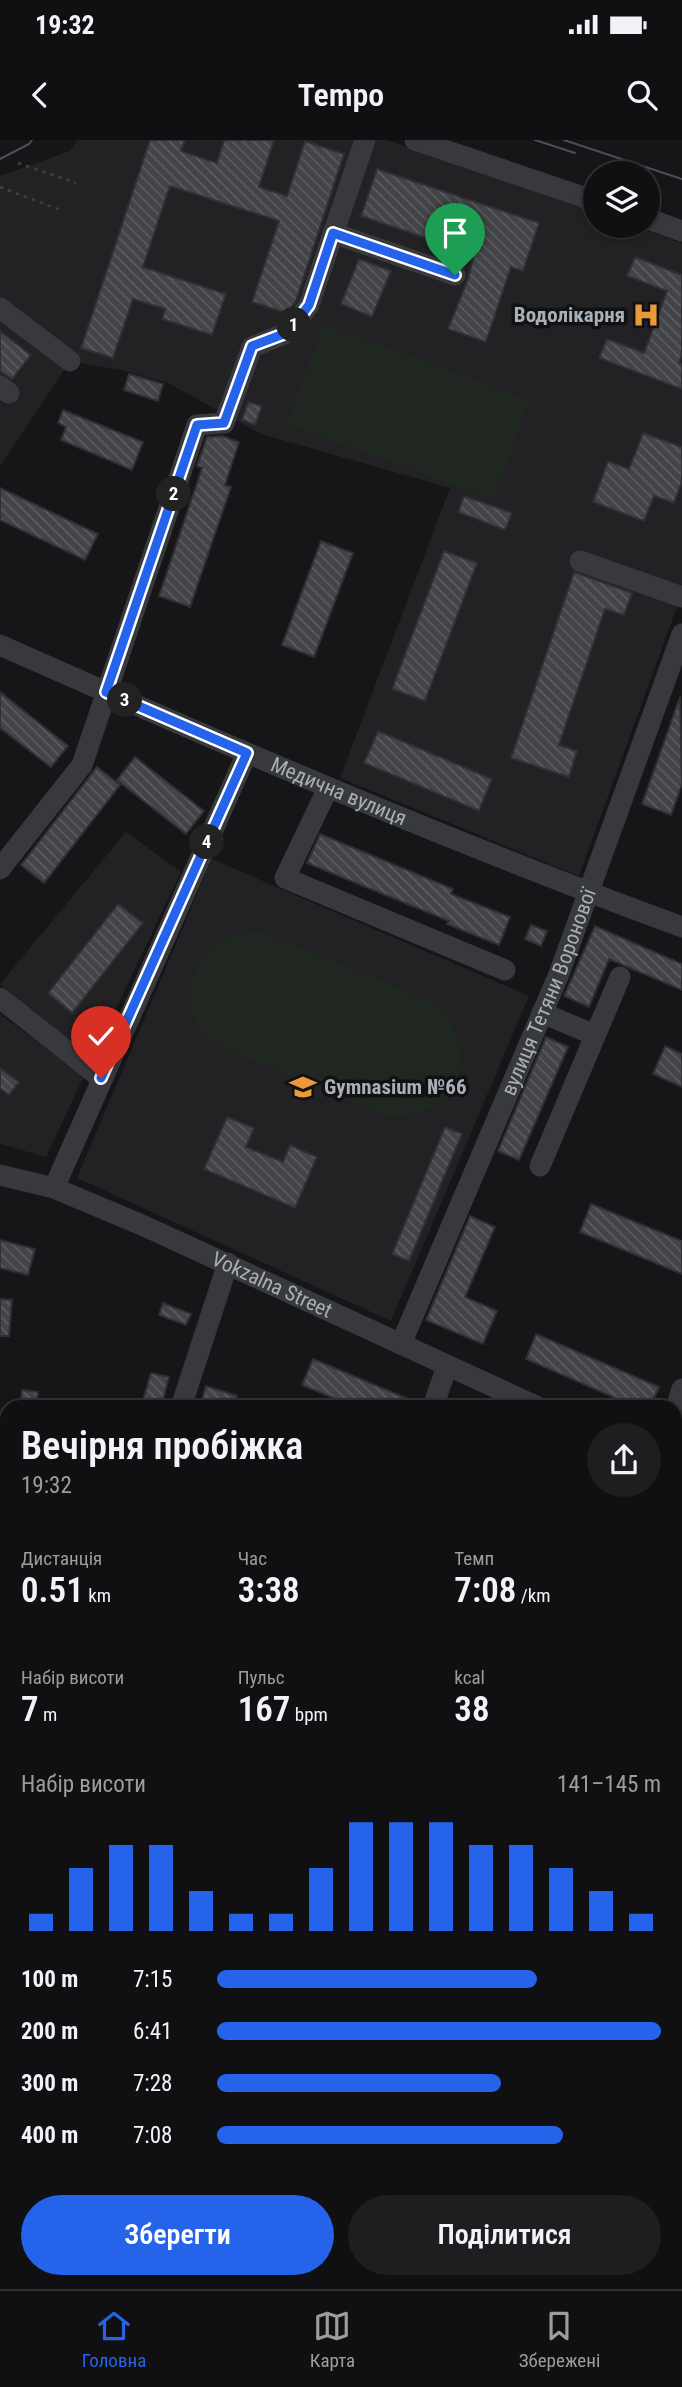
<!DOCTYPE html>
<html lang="uk">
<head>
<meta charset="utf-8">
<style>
  body { margin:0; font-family:"Roboto Condensed",sans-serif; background:#1e1e20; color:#f1f3f6; height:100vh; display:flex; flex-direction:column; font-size:26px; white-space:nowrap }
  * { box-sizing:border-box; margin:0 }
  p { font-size:23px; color:#9c9d9f }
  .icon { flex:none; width:38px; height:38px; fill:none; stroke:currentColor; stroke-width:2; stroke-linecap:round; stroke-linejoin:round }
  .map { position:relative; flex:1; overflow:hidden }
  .panel { position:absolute; left:0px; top:1260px; width:682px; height:889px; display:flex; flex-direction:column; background:#101012; border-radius:21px 21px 0 0; box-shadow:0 4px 10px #0003,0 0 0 2px #303032 }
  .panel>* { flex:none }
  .tools { position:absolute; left:583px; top:21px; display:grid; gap:14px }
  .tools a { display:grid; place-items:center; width:77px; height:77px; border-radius:50%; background:#101012; box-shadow:0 4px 10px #0003,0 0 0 2px #303032; font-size:35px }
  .pin { position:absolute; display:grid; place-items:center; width:60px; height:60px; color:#fff; margin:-72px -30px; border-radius:50% 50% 50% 0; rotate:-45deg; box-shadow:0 0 7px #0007 }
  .pin .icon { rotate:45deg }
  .km { position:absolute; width:35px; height:35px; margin:-18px; border-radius:50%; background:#222; color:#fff; font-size:19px; line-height:35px; text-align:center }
  .round { display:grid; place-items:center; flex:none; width:74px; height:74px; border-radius:37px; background:#1e1e20 }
  .head { display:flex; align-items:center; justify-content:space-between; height:119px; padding:0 21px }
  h1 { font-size:38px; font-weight:600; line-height:52px }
  .stats { display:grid; grid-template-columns:repeat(3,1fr); gap:10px; height:119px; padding:7px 21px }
  .stats div { display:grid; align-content:center }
  .stats b { font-size:35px; font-weight:600 }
  .stats small { font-size:19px; font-weight:400 }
  .stats p { font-size:19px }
  .chart { height:196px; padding:14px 21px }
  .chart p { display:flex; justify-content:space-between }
  .chart svg { width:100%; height:126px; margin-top:7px; stroke:#2563eb; stroke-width:6 }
  .button { display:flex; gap:14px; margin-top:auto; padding:14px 21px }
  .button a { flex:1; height:80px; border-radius:42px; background:#2563eb; color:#fff; font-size:28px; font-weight:600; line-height:80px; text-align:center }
  .button a+a { background:#1e1e20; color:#f1f3f6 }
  ul { padding:0 21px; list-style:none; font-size:23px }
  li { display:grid; grid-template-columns:112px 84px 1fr; align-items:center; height:52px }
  li i { height:18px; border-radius:9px; background:#2563eb }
  .status { display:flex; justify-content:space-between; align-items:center; height:49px; padding:0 35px; background:#101012; direction:ltr }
  .status svg { height:19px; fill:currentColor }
  header { display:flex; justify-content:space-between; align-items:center; height:91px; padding:0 21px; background:#101012; font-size:32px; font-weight:600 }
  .tabs { display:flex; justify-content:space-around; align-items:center; height:98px; border-top:2px solid #303032; background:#101012; font-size:19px; color:#9c9d9f }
  .tabs a { display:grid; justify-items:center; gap:4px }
  .tabs .current { color:#2563eb }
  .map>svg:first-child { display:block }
  .built { fill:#222225 }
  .industrial { fill:url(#industrial-grid) }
  .pitch { fill:#202720 }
  .building { fill:url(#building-back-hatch); stroke:#303034; stroke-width:2 }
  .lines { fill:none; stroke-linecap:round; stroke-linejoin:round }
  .path { stroke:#3d4043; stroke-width:2.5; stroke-dasharray:3.5 5; stroke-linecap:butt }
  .minor { stroke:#37393d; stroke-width:21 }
  .major { stroke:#53565b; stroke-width:28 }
  .tram { stroke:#4c4f53; stroke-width:2 }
  .route-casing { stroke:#fff; stroke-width:14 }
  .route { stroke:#2563eb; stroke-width:9 }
  .labels { text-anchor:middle; stroke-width:7; stroke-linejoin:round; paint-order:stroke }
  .poi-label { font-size:21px; font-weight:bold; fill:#a8afb7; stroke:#111113; text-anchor:end }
  .street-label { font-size:21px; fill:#a8afb7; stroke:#111113 }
</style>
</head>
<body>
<div class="status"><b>19:32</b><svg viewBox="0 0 49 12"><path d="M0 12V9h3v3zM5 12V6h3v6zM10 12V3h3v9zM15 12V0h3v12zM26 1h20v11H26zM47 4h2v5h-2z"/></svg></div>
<header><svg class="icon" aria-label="back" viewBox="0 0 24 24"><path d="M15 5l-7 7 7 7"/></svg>Tempo<svg class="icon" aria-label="search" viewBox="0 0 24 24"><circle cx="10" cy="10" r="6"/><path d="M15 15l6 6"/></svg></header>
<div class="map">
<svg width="682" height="2149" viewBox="0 0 682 2149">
  <defs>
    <pattern id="industrial-grid" width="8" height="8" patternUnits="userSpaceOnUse" patternTransform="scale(1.75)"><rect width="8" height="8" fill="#222225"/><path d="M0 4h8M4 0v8" fill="none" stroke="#3f4042"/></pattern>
    <pattern id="building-back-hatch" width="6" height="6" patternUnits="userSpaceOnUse" patternTransform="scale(1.75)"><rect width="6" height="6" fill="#424448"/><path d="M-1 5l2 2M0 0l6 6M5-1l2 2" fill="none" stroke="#5a5c60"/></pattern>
  </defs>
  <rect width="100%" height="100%" fill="#161618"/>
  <!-- built -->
  <path class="built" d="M78 0H387L595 72V86H634L682 103V453L579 736 340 638 450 348 261 294 168 243 126 231 70 221 0 326V36L70 11Z
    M126 692 181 732 92 919 0 844Z
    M212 719 529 856 391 1181 77 1038Z
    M0 874 84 936 46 1017 0 1004Z"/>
  <!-- industrial -->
  <path class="industrial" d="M676 1377 682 1380V1535L676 1554Z"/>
  <!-- pitch -->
  <path class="pitch" d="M324 184 530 260 493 360 286 284Z
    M248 792H262L425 859C489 900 459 984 385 975L218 906C168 869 189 802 248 792Z"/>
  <!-- building -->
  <path class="building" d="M150 0H185L181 11 217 23 224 0H274L259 47 287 56 305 1 344 14 296 161 286 173 252 162 279 81 170 46 143 127 226 154 212 195 162 179 165 169 133 159 113 218 81 208Z
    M377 29 539 83 523 131 511 127 486 202 448 189 468 139 474 114 361 76Z
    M635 117 682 135V214L679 223 682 224V249L599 218 607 199 644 213 667 151 627 136Z
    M359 119 391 131 372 177 341 164Z
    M0 191 31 215 12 239 0 231Z
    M129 234 163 244 158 261 124 250Z
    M248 262 262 266 255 285 242 280Z
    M63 270 143 302 132 330 61 300 66 287 58 283Z
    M643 293 682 307V341L674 363 654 356 644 381 593 362 608 321 629 329Z
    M222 296 239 302 225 345 231 347 190 467 159 456 202 328 197 326 207 297Z
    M0 348 98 394 85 420 0 380Z
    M464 356 512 373 505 390 458 372Z
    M321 401 353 413 314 517 282 505Z
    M444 411 477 423 425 561 392 549Z
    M574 432 632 453 624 475 605 469 559 605 577 611 569 637 511 618Z
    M0 552 68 606 51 627 0 588Z
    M680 557 682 644 671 675 642 664Z
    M378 591 492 639 479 671 364 623Z
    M135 617 204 671 186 694 117 640Z
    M97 627 120 645 44 743 21 725Z
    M320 694 453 749 451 754 510 777 499 805 447 784 449 781 307 723Z
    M118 764 143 783 72 873 48 853Z
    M531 785 547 791 541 806 525 799Z
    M595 786 682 824V850L609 819 589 867 564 856Z
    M546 897 568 907 519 1020 498 1011Z
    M665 906 682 914V947L653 934Z
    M0 928 19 942 9 955 0 948Z
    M227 977 254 988 246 1007 283 1022 290 1005 317 1017 295 1068 204 1029Z
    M445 987 462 994 409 1121 392 1114Z
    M591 1064 682 1101V1134L580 1092Z
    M470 1076 495 1087 465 1157 497 1171 483 1204 426 1180Z
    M0 1100 35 1109 28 1135 0 1128Z
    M0 1159 12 1160 9 1196H0Z
    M163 1163 191 1174 186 1185 159 1175Z
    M536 1194 659 1247 650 1267H636L526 1219Z
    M313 1219 420 1264V1267H355L302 1245Z
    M151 1233 169 1237 161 1267H141Z
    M206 1246 237 1256 233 1267H200Z
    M22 1250 38 1252 36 1267H20Z"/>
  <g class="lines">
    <!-- path -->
    <path class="path" d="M18 23 76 43
      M0 47 63 71
      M193 2149 196 2142
      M306 2149 308 2142"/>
    <!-- minor -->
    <g class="minor">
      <path d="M415 0 595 61"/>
      <path d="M648 79 682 91"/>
      <path d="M333 93 455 135"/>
      <path d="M0 168 70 221"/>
      <path d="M0 246 9 253"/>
      <path d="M580 421 682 457"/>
      <path id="s1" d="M0 505C225 605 451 702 682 787"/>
      <path d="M328 648 285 738 505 830"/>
      <path d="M0 729 82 625 197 285 224 283 252 207 289 192 309 165 365 0"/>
      <path d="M0 858 101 938"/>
      <path d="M542 873 595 895"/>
      <path d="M540 1026 620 837"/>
      <path id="s2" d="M0 1035 54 1048 142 1085 538 1267"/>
      <path d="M54 1048 247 613"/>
      <path id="s3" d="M401 1204 559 834 682 494"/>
      <path d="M181 1267 228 1123"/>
      <path d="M433 1267 447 1226"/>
      <path d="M676 1268 682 1249"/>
      <path d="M0 1295H7"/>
      <path d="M676 1329 682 1332"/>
      <path d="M676 1399 682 1402"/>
      <path d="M0 1483 7 1484"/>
      <path d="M0 1665 7 1666"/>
      <path d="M0 1812 7 1792"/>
      <path d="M676 2016 682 2018"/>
      <path d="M676 2106 682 2088"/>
      <path d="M245 2142 264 2149"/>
      <path d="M126 2144 141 2149"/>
      <path d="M218 2149 220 2142"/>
      <path d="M427 2149 428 2142"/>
      <path d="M660 2149 662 2142"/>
    </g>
    <!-- major -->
    <path class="major" d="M676 1637 682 1618
      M676 1770 682 1751
      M495 2149 498 2142
      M543 2149 546 2142"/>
    <!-- tram -->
    <path class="tram" d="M535 0 575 13
      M564 0 682 39
      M0 19 29 4 32 0
      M676 1682 682 1664
      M676 1717 682 1698
      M524 2149 526 2142"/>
  </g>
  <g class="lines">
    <defs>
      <path id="route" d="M101 938 247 613 106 552 197 285 224 283 252 206 289 192 309 165 333 93 455 135"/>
    </defs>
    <!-- route casing -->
    <use href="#route" class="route-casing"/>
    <!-- route -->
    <use href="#route" class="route"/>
  </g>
  <!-- icons -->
  <defs>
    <symbol id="hospital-bare" viewBox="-9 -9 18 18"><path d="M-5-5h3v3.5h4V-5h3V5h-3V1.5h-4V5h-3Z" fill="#ec9a39" stroke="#111113" stroke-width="2.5" paint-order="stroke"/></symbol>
    <symbol id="school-bare" viewBox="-9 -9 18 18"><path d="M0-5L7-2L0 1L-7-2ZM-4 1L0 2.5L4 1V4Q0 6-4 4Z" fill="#ec9a39" stroke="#111113" stroke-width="2.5" paint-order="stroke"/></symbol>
  </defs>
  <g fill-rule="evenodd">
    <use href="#hospital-bare" x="627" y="156" width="38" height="38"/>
    <use href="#school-bare" x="284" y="928" width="38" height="38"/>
  </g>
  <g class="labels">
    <!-- poi labels -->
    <g class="poi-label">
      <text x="625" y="182">Водолікарня</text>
      <text x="324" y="954" text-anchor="start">Gymnasium №66</text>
    </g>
    <!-- street labels -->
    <g class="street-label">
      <text dy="7" stroke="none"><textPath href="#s1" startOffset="369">Медична вулиця</textPath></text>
      <text dy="7" stroke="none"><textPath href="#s3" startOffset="382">вулиця Тетяни Воронової</textPath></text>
      <text dy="7" stroke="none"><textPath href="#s2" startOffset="294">Vokzalna Street</textPath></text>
    </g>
  </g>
</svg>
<div class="tools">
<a><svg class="icon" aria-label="layers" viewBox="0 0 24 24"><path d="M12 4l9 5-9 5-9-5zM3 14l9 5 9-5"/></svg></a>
</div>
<div class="pin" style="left:455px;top:135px;background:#1e9e55"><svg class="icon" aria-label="arrive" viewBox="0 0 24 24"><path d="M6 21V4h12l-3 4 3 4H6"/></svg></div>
<div class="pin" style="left:101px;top:938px;background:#d93025"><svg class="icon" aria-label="check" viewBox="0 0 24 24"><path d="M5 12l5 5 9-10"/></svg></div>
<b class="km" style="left:294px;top:185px">1</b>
<b class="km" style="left:174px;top:354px">2</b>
<b class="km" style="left:125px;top:560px">3</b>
<b class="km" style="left:207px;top:702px">4</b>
<section class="panel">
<div class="head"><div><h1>Вечірня пробіжка</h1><p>19:32</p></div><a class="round"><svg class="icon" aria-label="share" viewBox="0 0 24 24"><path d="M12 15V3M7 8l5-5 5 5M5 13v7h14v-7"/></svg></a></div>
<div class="stats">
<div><p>Дистанція</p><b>0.51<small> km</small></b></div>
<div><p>Час</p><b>3:38</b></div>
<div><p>Темп</p><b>7:08<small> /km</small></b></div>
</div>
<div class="stats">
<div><p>Набір висоти</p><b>7<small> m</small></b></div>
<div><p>Пульс</p><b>167<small> bpm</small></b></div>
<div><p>kcal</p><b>38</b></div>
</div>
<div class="chart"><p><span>Набір висоти</span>141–145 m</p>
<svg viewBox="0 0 160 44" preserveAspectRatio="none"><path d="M5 44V38M15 44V22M25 44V14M35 44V14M45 44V30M55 44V38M65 44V38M75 44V22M85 44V6M95 44V6M105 44V6M115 44V14M125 44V14M135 44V22M145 44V30M155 44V38"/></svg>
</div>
<ul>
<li><b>100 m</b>7:15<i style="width:72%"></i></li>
<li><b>200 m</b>6:41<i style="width:100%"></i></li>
<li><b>300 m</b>7:28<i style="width:64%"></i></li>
<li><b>400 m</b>7:08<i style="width:78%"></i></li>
</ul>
<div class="button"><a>Зберегти</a><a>Поділитися</a></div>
</section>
</div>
<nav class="tabs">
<a class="current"><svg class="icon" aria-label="home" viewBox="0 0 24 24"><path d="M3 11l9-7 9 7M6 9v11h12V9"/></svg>Головна</a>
<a><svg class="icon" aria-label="map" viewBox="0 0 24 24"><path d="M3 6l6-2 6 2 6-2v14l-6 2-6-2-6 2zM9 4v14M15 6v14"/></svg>Карта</a>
<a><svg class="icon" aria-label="saved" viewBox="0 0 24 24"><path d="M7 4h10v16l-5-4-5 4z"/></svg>Збережені</a>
</nav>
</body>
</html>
